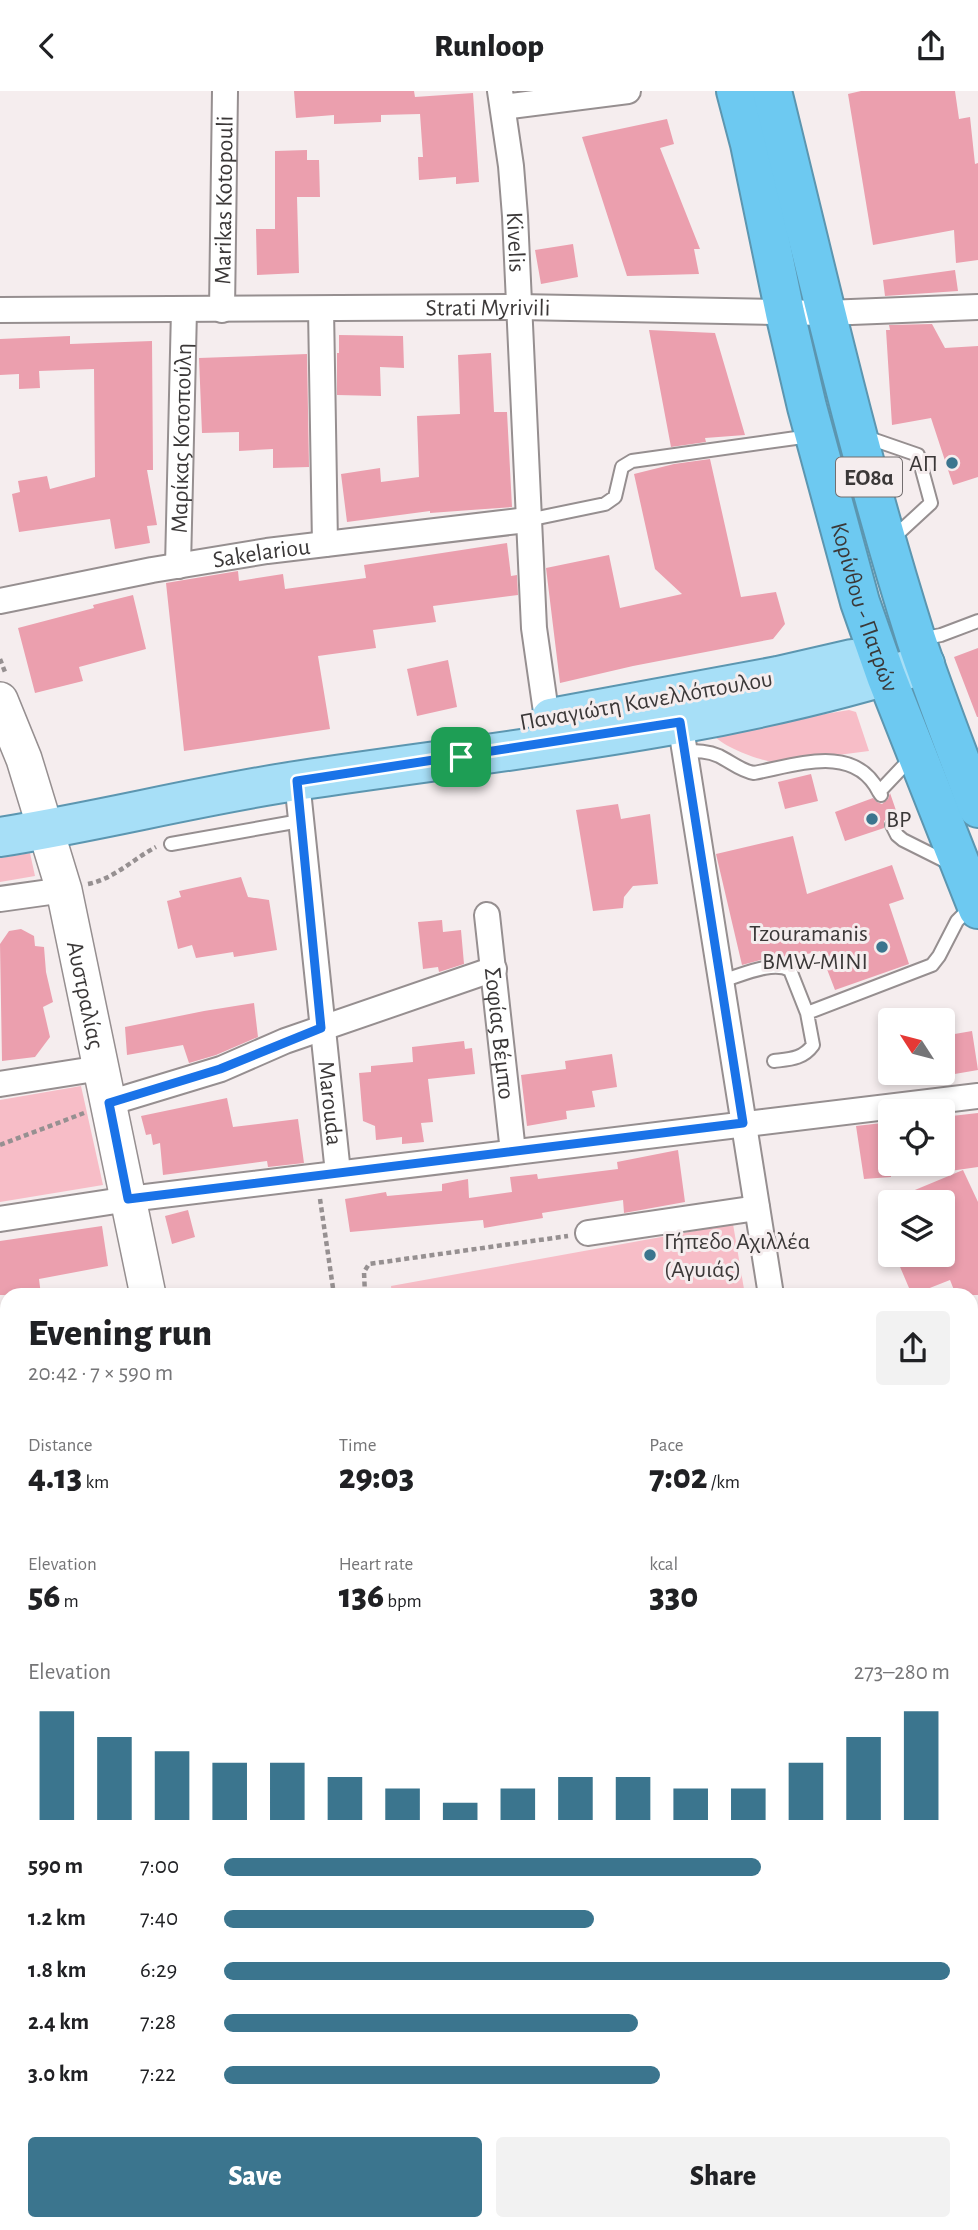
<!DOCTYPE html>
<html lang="en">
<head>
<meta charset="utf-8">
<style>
  body { margin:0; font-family:"Alegreya Sans",sans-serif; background:#f2f2f2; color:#202124; height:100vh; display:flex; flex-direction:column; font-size:26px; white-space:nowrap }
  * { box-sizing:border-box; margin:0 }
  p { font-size:23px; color:#757577 }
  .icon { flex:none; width:38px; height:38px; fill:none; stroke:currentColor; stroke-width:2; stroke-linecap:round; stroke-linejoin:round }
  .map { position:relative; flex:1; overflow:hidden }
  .drawer { position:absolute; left:0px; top:1197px; width:978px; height:943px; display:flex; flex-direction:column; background:#fff; border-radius:21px 21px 0 0; box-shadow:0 4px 10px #0003 }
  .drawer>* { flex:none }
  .needle { width:46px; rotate:306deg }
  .tools { position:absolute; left:878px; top:917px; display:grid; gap:14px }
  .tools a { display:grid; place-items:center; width:77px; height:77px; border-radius:7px; background:#fff; box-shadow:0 4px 10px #0003; font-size:35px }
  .pin { position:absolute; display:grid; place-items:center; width:60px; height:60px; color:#fff; margin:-30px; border-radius:14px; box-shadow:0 4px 10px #0006 }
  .round { display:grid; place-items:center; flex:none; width:74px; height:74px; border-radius:7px; background:#f2f2f2 }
  .summary { display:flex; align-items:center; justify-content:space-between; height:119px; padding:0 28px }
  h1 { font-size:38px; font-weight:800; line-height:52px }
  .stats { display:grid; grid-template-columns:repeat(3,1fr); gap:10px; height:119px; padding:7px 28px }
  .stats div { display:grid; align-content:center }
  .stats b { font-size:35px; font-weight:800 }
  .stats small { font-size:19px; font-weight:400 }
  .stats p { font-size:19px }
  .chart { height:196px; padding:14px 28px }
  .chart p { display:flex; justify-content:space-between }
  .chart svg { width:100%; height:126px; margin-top:7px; stroke:#3b758e; stroke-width:6 }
  .cta { display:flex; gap:14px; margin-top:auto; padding:14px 28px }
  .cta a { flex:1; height:80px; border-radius:7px; background:#3b758e; color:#fff; font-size:28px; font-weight:800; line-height:80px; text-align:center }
  .cta a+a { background:#f2f2f2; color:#202124 }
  ul { padding:0 28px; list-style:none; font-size:23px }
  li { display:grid; grid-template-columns:112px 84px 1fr; align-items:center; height:52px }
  li i { height:18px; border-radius:9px; background:#3b758e }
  header { display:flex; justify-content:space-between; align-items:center; height:91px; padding:0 28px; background:#fff; font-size:32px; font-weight:800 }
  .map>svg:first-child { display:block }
  .green { fill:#f7bdc7 }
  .building { fill:#eb9fae }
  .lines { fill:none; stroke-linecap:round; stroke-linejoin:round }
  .lane-casing { stroke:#968f90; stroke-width:16 }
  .street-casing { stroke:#968f90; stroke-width:28 }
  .secondary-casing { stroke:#968f90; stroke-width:38 }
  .primary-casing { stroke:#5c96b0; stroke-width:42 }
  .highway-casing { stroke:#5c96b0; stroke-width:42 }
  .path { stroke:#969091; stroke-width:4.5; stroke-dasharray:5 3.5; stroke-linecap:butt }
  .lane { stroke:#fff; stroke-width:12 }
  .street { stroke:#fff; stroke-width:24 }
  .secondary { stroke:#fff; stroke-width:35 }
  .primary { stroke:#a7dff7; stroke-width:38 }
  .highway { stroke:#6dc9f1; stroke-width:38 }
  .route-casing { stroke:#fff; stroke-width:14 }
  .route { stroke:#1a73e8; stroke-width:9 }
  .poi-dot { fill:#3b758e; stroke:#f5edee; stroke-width:2.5 }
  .labels { text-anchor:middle; stroke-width:6; stroke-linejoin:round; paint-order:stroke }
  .shield { fill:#f5edee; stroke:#736e6f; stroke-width:2 }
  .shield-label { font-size:23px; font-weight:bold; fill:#3b3838 }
  .street-label { font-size:24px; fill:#3b3838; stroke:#f5edee }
  .poi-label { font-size:24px; fill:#3b3838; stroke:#f5edee; text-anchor:end }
</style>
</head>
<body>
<header><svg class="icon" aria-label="back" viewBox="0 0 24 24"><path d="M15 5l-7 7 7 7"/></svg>Runloop<svg class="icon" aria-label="share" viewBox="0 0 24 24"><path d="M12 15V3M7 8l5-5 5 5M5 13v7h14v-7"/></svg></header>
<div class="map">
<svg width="978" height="2139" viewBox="0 0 978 2139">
  <rect width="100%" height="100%" fill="#f5edee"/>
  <!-- green -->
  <path class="green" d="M849 619 856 621 869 660 776 672C759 669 721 656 712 642Z
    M30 762 35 785 0 791V767Z
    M81 995 103 1094 0 1111V1009Z
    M733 1133 745 1204H392L391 1195Z
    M688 2133H767L752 2139H690Z"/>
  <!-- building -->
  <path class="building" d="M294 0H414L415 6 473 2 479 91 456 93V86L419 89 418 66H423L420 23 381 24V31L334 33V24L296 27Z
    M861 0H955L959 28 970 26 975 73 978 72V169L956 172 954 139 873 154 848 3Z
    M667 28 674 53 660 57 700 158H694L699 183 627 185 582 46Z
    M307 59V69H319L320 106H297L299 182 257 184 256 138H275V60Z
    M573 153 578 186 541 193 535 159Z
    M955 179 958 200 885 205 883 189Z
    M932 233 945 257 978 255V386L953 394 931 327 892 334 886 239H890L889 234Z
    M649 239 715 242 745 344 705 347 706 351 671 356Z
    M339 244 403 245 404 277 380 276 381 305 337 304V262H339Z
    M70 245V253L152 250 153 379H147L157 434 147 435 150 452 115 458 110 428 19 441 12 403 20 401 18 390 47 385 50 398 95 386 94 278 39 280 40 297 19 298V283L0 284V248Z
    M491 262 494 321H507L512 416 430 422V420L347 431 341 383 380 377 381 391 419 386 417 325 460 323 458 264Z
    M307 263 309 376 273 377V358L239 360V341L202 342 199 267Z
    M710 368 741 506 776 501 785 533 773 548 633 575 560 592 546 477 609 464 620 517 682 503 655 478 634 383 674 373Z
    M507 452 511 485 517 484 518 504 433 515 436 531 373 539 376 557 318 565 330 638 184 660 166 492 238 480 239 490 283 483 285 498 366 487 364 474Z
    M133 504 146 558 79 576 83 590 35 602 18 537 94 517 93 514Z
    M978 557V626H977L954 566Z
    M448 569 457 616 417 625 407 578Z
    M811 683 818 710 785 718 778 691Z
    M890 702 900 731 896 726H889L884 730V737L845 750 835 721 873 707 877 711 882 713 888 708Z
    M618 713 621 728 650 723 658 793 633 795 624 806 623 817 593 820 576 719Z
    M793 745 807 803 892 774 904 808 889 813 909 873 835 899 820 860 786 868H764L742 874 716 763Z
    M241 786 248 806 269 809 277 859 234 866 233 861 196 867 192 854 178 858 167 810 181 806 179 800Z
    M442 829 443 841 461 839 464 873 439 881 438 876 423 878 418 831Z
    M21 838 34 845 35 855 44 856 46 881 53 911 43 916 50 946 35 966 2 970 0 853 9 840Z
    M254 912 258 946 216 964 189 972 183 954 127 964 125 936 204 920Z
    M972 940 978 979 943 985V945Z
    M464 950 465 958 472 957 475 983 428 988 433 1031 421 1032 424 1051 402 1053V1046L376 1049 375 1035 363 1030 359 982 371 981V975L413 971 412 956Z
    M612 963 617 996 592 1000 595 1016 566 1020 567 1028 527 1035 521 984 566 978 565 970Z
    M227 1007 233 1036 298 1028 304 1072 268 1076 267 1070 163 1084 160 1052 153 1054 151 1043 146 1044 141 1025Z
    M978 1022V1076L943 1081V1026Z
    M891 1031V1086L864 1088 856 1035Z
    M678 1059 685 1111 624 1122 623 1109 542 1122 543 1127 484 1137 483 1129 350 1141 345 1108 386 1101 387 1105 442 1100V1093L468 1088 469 1107 512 1101 510 1086 537 1083 538 1088 618 1078 617 1071Z
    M963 1079 978 1111V1204H956L950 1189 912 1204 895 1164H943V1111H886Z
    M188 1119 195 1146 172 1153 165 1125Z
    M102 1135 108 1175 39 1188 41 1204H0V1150Z"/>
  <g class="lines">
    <defs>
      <path id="lane" d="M866 346 918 364 931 412 893 447
        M528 429 605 413 615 406 622 376 632 370 810 345
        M920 548 941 544 978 530
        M685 660C697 660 708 660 719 665 731 671 741 680 754 682 797 674 855 652 879 701
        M881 704 879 701 913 665
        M892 734 897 744 903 749 951 773
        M171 753 300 730
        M721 890C740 885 772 869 790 879L807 922 813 954C803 968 790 968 774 970
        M807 922 932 874 939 865 957 830 972 815"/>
      <g id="street">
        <path id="s1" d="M500 0 511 75 515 125 534 537 547 628"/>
        <path d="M503 16 628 0"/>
        <path d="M321 218 325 453"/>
        <path id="s2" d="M0 219 519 216 826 222 978 216"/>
        <path id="s3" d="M222 219 225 0"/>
        <path id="s4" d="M178 475 184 219"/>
        <path id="s5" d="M0 510 152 479 267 460 527 429"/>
        <path d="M680 631 771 1204"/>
        <path id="s6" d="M297 690 338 1082"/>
        <path d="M0 808 64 799"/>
        <path id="s7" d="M487 824 513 1061"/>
        <path d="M0 993 101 977"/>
        <path d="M109 1012 221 978 285 950 494 878"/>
        <path d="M0 1128 129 1108 978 1005"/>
        <path d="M588 1142 757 1117"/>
        <path d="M971 1269 978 1268"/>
        <path d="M0 1373 7 1370"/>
        <path d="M971 1480 978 1513"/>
        <path d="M0 1533 7 1561"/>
        <path d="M0 1637 7 1636"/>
        <path d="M971 1726 978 1723"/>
        <path d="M0 1882H7"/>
        <path d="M971 1910 978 1921"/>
        <path d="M971 2061 978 2057"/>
        <path d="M670 2133 672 2139"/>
        <path d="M786 2139 800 2133"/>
      </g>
      <g id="secondary">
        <path id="s8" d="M0 609 24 668 64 799 148 1204"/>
        <path d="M379 2133 381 2139"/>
      </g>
      <path id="primary" d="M551 627 778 585 852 568
        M0 746C101 730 201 704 302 689 510 658 724 638 925 573"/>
      <g id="highway">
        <path id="s9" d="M736 0 750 53 785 222 807 316 860 511 886 585 978 818"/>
        <path d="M772 0C817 183 859 368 916 548 935 605 957 661 978 717"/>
      </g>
    </defs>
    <!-- lane casing -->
    <use href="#lane" class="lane-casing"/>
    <!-- street casing -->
    <use href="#street" class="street-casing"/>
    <!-- secondary casing -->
    <use href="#secondary" class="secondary-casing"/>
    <!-- primary casing -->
    <use href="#primary" class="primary-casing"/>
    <!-- highway casing -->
    <use href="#highway" class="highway-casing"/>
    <!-- path -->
    <path class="path" d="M0 568 5 581
      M88 793C114 788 133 768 156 756
      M0 1054 84 1022
      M320 1108 334 1204
      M365 1204 364 1181 369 1173 568 1145"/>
    <!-- lane -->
    <use href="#lane" class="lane"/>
    <!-- street -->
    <use href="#street" class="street"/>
    <!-- secondary -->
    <use href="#secondary" class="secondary"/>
    <!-- primary -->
    <use href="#primary" class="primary"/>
    <!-- highway -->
    <use href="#highway" class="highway"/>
  </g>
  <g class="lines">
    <defs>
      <path id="route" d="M680 631 743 1032 128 1108 109 1012 220 978 321 937 297 690Z"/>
    </defs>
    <!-- route casing -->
    <use href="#route" class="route-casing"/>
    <!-- route -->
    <use href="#route" class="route"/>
  </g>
  <!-- markers -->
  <g class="poi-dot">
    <circle cx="952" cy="372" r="7"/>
    <circle cx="872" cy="728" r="7"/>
    <circle cx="882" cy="856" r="7"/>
    <circle cx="650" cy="1164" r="7"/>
  </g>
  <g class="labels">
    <!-- shield labels -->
    <rect class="shield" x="836" y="366.5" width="66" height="39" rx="5"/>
    <g class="shield-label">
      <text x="869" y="394">ΕΟ8α</text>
    </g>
    <!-- street labels -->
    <g class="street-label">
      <text dy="8" stroke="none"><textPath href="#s3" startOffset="110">Marikas Kotopouli</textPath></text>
      <text dy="8" stroke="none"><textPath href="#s1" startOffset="152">Kivelis</textPath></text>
      <text dy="8" stroke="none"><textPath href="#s2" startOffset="488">Strati Myrivili</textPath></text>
      <text dy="8" stroke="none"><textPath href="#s4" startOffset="128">Μαρίκας Κοτοπούλη</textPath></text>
      <text dy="8" stroke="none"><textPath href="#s5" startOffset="266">Sakelariou</textPath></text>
      <text dy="8" stroke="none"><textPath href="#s9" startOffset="532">Κορίνθου - Πατρών</textPath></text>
      <text transform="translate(646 609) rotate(-10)" y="8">Παναγιώτη Κανελλόπουλου</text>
      <text dy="8" stroke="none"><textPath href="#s8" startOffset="308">Αυστραλίας</textPath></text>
      <text dy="8" stroke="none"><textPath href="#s7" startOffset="119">Σοφίας Βέμπο</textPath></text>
      <text dy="8" stroke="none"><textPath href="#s6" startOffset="324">Marouda</textPath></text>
    </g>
    <!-- poi labels -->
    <g class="poi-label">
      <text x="938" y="380">ΑΠ</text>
      <text x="886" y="736" text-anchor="start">BP</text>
      <text x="868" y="850">Tzouramanis<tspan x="868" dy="28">BMW-MINI</tspan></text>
      <text x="664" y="1158" text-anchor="start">Γήπεδο Αχιλλέα<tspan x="664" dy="28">(Αγυιάς)</tspan></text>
    </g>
  </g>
</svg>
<div class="tools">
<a><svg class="needle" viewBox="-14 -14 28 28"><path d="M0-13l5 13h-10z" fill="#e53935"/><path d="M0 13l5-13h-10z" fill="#757577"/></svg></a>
<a><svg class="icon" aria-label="locate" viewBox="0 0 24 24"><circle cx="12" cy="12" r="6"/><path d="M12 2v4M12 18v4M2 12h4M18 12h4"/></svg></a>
<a><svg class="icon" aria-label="layers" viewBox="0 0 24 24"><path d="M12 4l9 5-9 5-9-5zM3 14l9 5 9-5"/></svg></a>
</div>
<div class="pin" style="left:461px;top:666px;background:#1e9e55"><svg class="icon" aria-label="arrive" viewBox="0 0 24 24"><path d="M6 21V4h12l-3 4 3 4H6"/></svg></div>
<section class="drawer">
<div class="summary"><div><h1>Evening run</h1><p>20:42 · 7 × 590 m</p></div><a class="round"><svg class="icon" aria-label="share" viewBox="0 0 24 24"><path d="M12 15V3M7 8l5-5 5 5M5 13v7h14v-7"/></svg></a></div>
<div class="stats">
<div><p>Distance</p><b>4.13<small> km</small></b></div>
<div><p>Time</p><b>29:03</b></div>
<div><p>Pace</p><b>7:02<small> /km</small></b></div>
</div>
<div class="stats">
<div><p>Elevation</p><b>56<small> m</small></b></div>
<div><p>Heart rate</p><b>136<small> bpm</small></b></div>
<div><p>kcal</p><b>330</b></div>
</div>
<div class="chart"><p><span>Elevation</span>273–280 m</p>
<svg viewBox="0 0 160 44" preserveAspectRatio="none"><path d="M5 44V6M15 44V15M25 44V20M35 44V24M45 44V24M55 44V29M65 44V33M75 44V38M85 44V33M95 44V29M105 44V29M115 44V33M125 44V33M135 44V24M145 44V15M155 44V6"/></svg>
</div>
<ul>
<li><b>590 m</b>7:00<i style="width:74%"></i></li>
<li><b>1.2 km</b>7:40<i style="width:51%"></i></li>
<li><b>1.8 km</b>6:29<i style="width:100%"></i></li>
<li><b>2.4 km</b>7:28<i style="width:57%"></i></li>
<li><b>3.0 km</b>7:22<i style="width:60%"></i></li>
</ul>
<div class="cta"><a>Save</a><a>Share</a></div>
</section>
</div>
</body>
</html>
